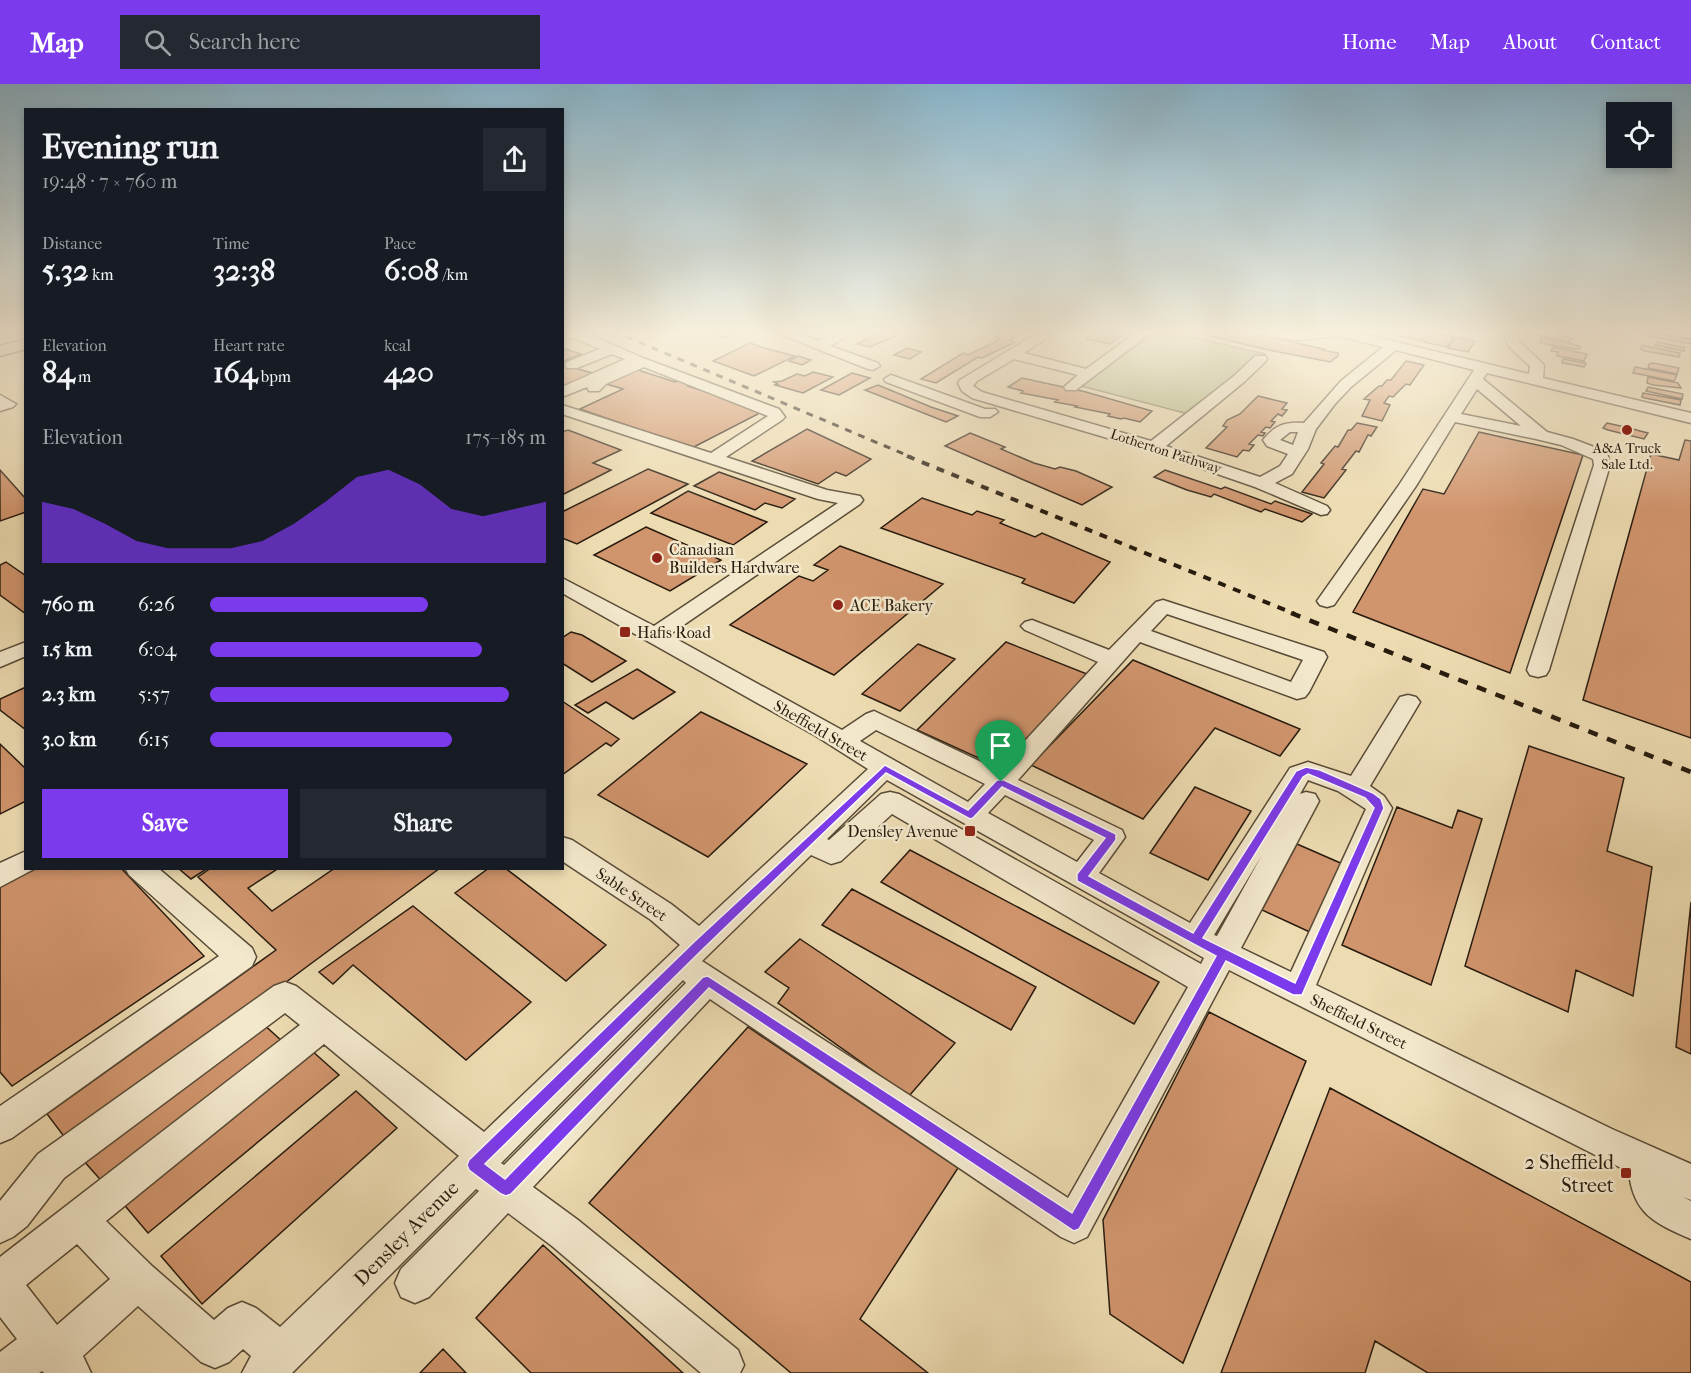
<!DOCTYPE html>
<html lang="en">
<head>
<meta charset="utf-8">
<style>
  body { margin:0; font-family:"IM FELL French Canon",serif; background:#242831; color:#f1f3f6; height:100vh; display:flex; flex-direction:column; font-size:22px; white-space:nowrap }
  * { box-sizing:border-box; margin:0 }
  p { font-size:20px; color:#9ea1a6 }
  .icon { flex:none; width:33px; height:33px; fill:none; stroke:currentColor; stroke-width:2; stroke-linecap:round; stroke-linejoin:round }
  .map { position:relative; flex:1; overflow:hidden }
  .panel { position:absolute; left:24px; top:24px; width:540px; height:762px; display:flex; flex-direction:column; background:#171b24; border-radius:0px; box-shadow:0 3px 9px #0003 }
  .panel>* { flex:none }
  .fabs { position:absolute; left:1606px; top:18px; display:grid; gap:12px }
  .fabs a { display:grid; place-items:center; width:66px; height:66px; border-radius:0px; background:#171b24; box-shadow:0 3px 9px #0003; font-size:30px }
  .pin { position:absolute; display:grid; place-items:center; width:51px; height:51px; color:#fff; margin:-62px -26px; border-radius:50% 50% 50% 0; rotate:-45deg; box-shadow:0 0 6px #0007 }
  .pin .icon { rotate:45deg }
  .round { display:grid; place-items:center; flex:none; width:63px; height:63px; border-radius:0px; background:#242831 }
  .summary { display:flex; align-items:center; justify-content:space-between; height:102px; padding:0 18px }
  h1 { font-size:33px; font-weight:800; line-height:45px }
  .stats { display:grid; grid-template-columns:repeat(3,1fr); gap:9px; height:102px; padding:6px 18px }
  .stats div { display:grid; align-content:center }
  .stats b { font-size:30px; font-weight:800 }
  .stats small { font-size:16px; font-weight:400 }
  .stats p { font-size:16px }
  .chart { height:168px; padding:12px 18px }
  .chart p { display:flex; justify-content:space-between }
  .chart svg { width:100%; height:108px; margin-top:6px; fill:#7c3aed; opacity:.7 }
  .action { display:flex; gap:12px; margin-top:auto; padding:12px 18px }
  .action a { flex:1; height:69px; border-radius:0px; background:#7c3aed; color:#fff; font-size:24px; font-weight:800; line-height:69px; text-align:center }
  .action a+a { background:#242831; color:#f1f3f6 }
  ul { padding:0 18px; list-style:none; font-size:20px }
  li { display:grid; grid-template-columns:96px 72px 1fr; align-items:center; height:45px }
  li i { height:15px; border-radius:8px; background:#7c3aed }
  header { display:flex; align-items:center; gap:36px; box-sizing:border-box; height:84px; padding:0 30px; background:#7c3aed; color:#fff }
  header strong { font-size:28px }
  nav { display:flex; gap:33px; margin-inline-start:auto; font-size:21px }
  .search { width:420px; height:54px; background:#242831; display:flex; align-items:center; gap:15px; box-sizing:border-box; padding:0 21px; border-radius:0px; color:#9ea1a6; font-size:22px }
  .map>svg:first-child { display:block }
  .green { fill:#b7c08c; stroke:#6f6e4d; stroke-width:1.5 }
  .building { fill:#d1956d; stroke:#271b0e; stroke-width:1.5 }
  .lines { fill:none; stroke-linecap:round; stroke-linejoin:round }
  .minor-casing { stroke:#584b37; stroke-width:3 }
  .major-casing { stroke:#271b0e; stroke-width:3 }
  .minor { fill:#f3e8cc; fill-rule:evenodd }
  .major { fill:#eddbb1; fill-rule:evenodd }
  .rail-far2 { stroke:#271b0e; stroke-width:3; stroke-dasharray:7 7; stroke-linecap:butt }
  .rail-far1 { stroke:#271b0e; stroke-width:4; stroke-dasharray:8 8; stroke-linecap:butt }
  .rail { stroke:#271b0e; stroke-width:4.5; stroke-dasharray:10 10; stroke-linecap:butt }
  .route { fill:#7c3aed; stroke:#fff; stroke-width:1.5; fill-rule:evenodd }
  .poi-dot { fill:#8f2418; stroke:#f3e8cc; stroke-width:2 }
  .labels { text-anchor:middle; stroke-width:5; stroke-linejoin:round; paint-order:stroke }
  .far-poi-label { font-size:14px; fill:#271b0e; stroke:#f3e8cc }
  .far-street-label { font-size:14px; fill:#271b0e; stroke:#f3e8cc }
  .poi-label { font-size:16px; fill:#271b0e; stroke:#f3e8cc; text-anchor:start }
  .street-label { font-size:16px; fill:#271b0e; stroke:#f3e8cc }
  .near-poi-label { font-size:20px; fill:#271b0e; stroke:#f3e8cc; text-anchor:end }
  .near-street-label { font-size:20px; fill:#271b0e; stroke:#f3e8cc }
</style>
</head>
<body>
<header>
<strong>Map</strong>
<div class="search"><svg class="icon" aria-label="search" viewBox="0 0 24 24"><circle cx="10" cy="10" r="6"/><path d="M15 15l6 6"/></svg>Search here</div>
<nav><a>Home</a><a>Map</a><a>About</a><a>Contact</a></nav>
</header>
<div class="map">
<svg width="1691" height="1289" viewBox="0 0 1691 1289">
  <rect width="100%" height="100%" fill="#eddbb1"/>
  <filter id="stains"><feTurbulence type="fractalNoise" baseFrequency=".00333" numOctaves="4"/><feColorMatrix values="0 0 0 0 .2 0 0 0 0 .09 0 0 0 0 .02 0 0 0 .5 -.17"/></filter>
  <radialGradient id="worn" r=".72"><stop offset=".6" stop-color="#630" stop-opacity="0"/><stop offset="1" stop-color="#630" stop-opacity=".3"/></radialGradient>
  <!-- green -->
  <path class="green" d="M1157 247H1164L1265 270 1196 332 1081 302Z"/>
  <!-- building -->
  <path class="building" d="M721 247H734L738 249 724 254 713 250Z
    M881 247 898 251 870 263 857 260Z
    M1005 247H1023L1010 256 1015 258 1005 263 982 274 978 273 936 299 921 295 963 269 968 271 991 260 1000 254 996 253Z
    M1091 247H1128L1110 260 1086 255 1092 250 1088 249Z
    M1202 247 1256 250 1324 265 1322 266 1338 269V272L1330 278 1264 265 1201 250Z
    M1407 247H1426L1429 248 1422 257 1399 252Z
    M1672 247 1691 251V255L1653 248Z
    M1540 248 1563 252 1572 254 1569 258 1537 251Z
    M1649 248 1691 256V260L1648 252Z
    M1434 249 1454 253 1447 263 1424 258Z
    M1456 253 1475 257 1468 268 1448 264Z
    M1541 254 1570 259 1581 263 1580 265H1574L1540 259Z
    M1657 258 1681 263H1685L1684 267 1655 261Z
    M750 259 764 264 795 272 754 292 713 277Z
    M1642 261 1646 262 1680 269 1679 273 1645 267 1641 265Z
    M1553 263 1587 270 1584 277 1557 272 1558 268 1551 267Z
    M562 264 581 270 562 278Z
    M907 264 921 268 910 275 894 271Z
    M798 272 811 276 802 281 789 277Z
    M1563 275 1586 279 1584 283 1562 279Z
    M1406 277 1424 281 1410 301 1406 300 1393 313 1389 312 1384 319 1390 321 1382 337 1362 332 1370 316 1364 315 1379 302H1382L1387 296H1391Z
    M1653 279 1679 284 1677 290 1648 284 1649 280Z
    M562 280 595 290 562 305Z
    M1635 283 1677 291 1674 297 1633 289Z
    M635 285 675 298 679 296 692 300 688 302 754 323 758 330 692 364 580 325 623 305 603 299Z
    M813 288 833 293 803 309 775 301 778 300 774 298 782 297 797 290 805 292Z
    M852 289 870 294 839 311 821 306Z
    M1648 293 1678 299 1681 304 1653 301 1647 299Z
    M1022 294 1086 308 1152 327 1140 338 1124 334 1121 335 1108 332 1110 330 1075 323 1077 322 1055 318 1058 316 1021 309 1023 307 1008 303Z
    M878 301 931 323 958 332 946 338 865 306Z
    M1648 303 1683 310 1682 315 1646 307Z
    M1643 309 1681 316 1680 321 1645 314 1642 313Z
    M1258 312 1287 319 1282 325 1287 326 1282 332 1278 330 1271 337 1275 338 1270 344 1266 343 1261 348 1265 349 1263 352 1258 351 1249 360 1254 361 1249 367 1243 366 1237 373 1206 364 1227 343 1223 342 1227 336 1240 330Z
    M1357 339 1377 343 1371 352 1368 351 1359 368 1356 367 1342 385 1346 386 1324 414 1302 408 1324 380 1321 379 1335 362 1338 363 1348 346H1351Z
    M1607 339 1625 343 1648 349 1644 355 1608 346 1603 344Z
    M807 345 871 375 846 392 836 388 818 400 752 377Z
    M568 346 621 366 593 379 611 386 562 411V348Z
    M1479 348 1583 371 1510 589 1353 528 1423 405 1444 410Z
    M970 349 1005 363 1001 365 1034 379 1055 385 1060 383 1076 387 1112 403 1082 421 945 362Z
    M1685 356 1691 357V654L1583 616 1651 370 1679 376Z
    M648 385 688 400 577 460 562 454V428Z
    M0 386 26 415V428L0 437Z
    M1165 386 1221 405 1225 403 1271 420 1275 417 1312 430 1302 438 1265 425 1261 428 1214 410 1211 413 1187 406 1154 393Z
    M719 388 795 415 782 424 765 419 755 426 694 402Z
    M688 407 767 438 733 461 651 429Z
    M922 414 972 431 977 427 1004 436 1000 439 1035 453 1042 449 1110 478 1074 519 1022 499 1025 495 881 444Z
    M646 443 721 476 670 507 594 471Z
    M840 462 943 500 834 591 730 541 799 492 813 497 828 486 814 481Z
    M6 478 26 492V530L0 511V481Z
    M571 548 582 551 626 577 592 598 562 579V554Z
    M1006 558 1087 590 1003 685 917 646Z
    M918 560 955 575 900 627 862 610Z
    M1133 576 1300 645 1280 672 1215 644 1143 735 1031 681Z
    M637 585 675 608 633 635 606 618 588 629 575 621Z
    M26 603V646L0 626V615Z
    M562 617 619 655 611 662 606 659 562 691Z
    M701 628 807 680 708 773 598 711Z
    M0 660 26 685V717L0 730Z
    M1529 662 1624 694 1607 767 1652 783 1633 912 1576 886 1568 928 1465 882Z
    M1195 703 1251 727 1208 796 1150 769Z
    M1397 723 1452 744 1458 726 1482 735 1431 901 1342 861Z
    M1297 760 1345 781 1314 850 1262 826Z
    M910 766 1159 898 1134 940 881 798Z
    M28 784H121L204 872 12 1002 0 988V800Z
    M178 784H208L191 795Z
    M211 784H279L248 804 272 827 335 784H440L69 1059 47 1030 276 866 198 793Z
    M489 784H505L606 861 566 897 455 809Z
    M852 805 1036 903 1011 946 822 841Z
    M1691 818V970L1676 963Z
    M413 822 531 918 466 976 353 881 333 900 319 888Z
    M800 855 955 959 909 1012 778 919 789 904 765 888Z
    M1209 928 1306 977 1183 1279 1110 1230 1103 1136Z
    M261 938 284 959 106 1102 83 1076Z
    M748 943 958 1084 860 1235 928 1289H791L589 1119Z
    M311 966 339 991 148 1149 121 1117Z
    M1330 1004 1691 1198V1289H1428L1375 1257 1365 1289H1221Z
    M356 1007 397 1044 202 1220 161 1172Z
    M543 1161 683 1289H531L476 1234Z
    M443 1265 466 1289H420Z"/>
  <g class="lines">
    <defs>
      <path id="minor" d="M562 247 584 248 643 274 779 325 785 333 782 336 726 373 827 406 860 412 863 416 860 420 669 551 842 646 866 630 874 627 998 686 1098 578 1025 546 1021 542 1025 538 1032 536 1109 566 1156 518 1163 516 1324 568 1327 573 1309 608 1305 613 1297 615 1140 558 1018 696 1122 746 1125 753 1099 789 1190 839 1290 684 1308 678 1351 692 1400 613 1408 611 1416 613 1420 618 1370 702 1384 712 1392 724 1316 901 1612 1045 1691 1080V1116L1683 1113 1691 1117V1155C1656 1140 1633 1130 1629 1088L1229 886 1087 1153 1074 1159 1061 1153 710 915 533 1103 578 1136 738 1266 744 1281 740 1289H701L552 1162 508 1129 429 1213 415 1219 401 1213 395 1199 401 1185 479 1107 476 1105 292 1289H242L251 1272 243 1265 229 1278 215 1284 201 1278 138 1222 83 1272 91 1289H44L42 1287 39 1289H0V1268L17 1255 0 1233V1173L300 941 285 929 64 1094 27 1142 13 1153 0 1159V1117L38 1070 274 902 285 898 296 902 484 1048 680 861 651 836 562 777V753L572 756 671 820 699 842 868 685 816 652 562 509V494L654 542 838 419 818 415 562 330V321L711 369 768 332 644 283 606 300 599 307H589L587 303 562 313V303L625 275 612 270 577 284H567L565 281 567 278 600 265 576 255 562 253ZM1167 530 1303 576 1291 598 1151 547ZM876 646 985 700 968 718 860 657ZM887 696 1204 874 1201 880 899 710 890 708 881 710 829 756 827 755ZM1308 696 1338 707 1366 725 1291 888 1241 864 1319 717 1315 710 1306 708 1300 710ZM1005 711 1094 756 1077 778 988 729ZM892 730 1188 903 1068 1114 702 877 811 771 831 780 841 777ZM1262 771 1217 852 1214 851ZM683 896 686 899 504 1081 501 1079ZM324 960 459 1072 280 1243 256 1224 242 1218 228 1224 214 1236 152 1182 106 1137ZM77 1160 110 1195 57 1241 26 1201Z
        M772 247H792L818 257 838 247H855L830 262 878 279 880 282 873 286 868 285Z
        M1041 247H1057L1024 269 1086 285 1138 247H1153L1076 306H1066L1064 303 1078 291 1014 275 977 297 973 302 982 308 1151 357 1234 292 1255 272H1265L1267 275 1265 278 1244 298 1166 362 1260 393 1280 382 1288 370 1267 362 1263 356C1275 341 1285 338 1304 339L1341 297 1383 263 1337 252 1301 256 1274 253 1259 247H1351L1529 290 1530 282 1509 263 1502 247H1515L1520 258 1544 281 1543 294 1691 329V339L1487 289 1483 295 1547 348 1573 355 1607 368 1610 381 1549 586 1546 591 1538 593 1530 591 1527 586 1594 381 1593 375 1561 361 1536 355 1455 338 1416 402 1334 521 1327 523 1320 521 1317 517 1399 401 1474 286 1396 266 1351 303 1335 320 1316 345 1308 365 1292 390 1275 399 1327 422 1330 426 1327 430 1321 431 1255 403 1148 366 972 314 962 307 958 299 960 296ZM1477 305 1521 342 1461 330ZM1290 348H1298L1293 361 1280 356Z
        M891 291 985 325H995L998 328 990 333H980L886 298 884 295Z
        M0 311 16 320 13 323 0 327Z
        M26 558V572L0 583V568Z
        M26 767V784H36L0 803V779Z
        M125 784H158L252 864 256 873 252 882 12 1054 0 1059V1022L219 872 129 791Z"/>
      <path id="major" d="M26 255V265L0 272V262Z"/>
    </defs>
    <!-- minor casing -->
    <use href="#minor" class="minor-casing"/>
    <!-- major casing -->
    <use href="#major" class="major-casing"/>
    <!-- minor -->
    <use href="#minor" class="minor"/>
    <!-- major -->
    <use href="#major" class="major"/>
    <!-- rail-far2 -->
    <path class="rail-far2" d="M613 247 911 373"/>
    <!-- rail-far1 -->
    <path class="rail-far1" d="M907 372 1295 530"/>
    <!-- rail -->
    <path class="rail" d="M1291 529 1691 688"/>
  </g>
  <!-- sky -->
  <linearGradient id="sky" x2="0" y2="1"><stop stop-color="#89b7cf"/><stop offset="0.58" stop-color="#f7efdc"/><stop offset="1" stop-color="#f7efdc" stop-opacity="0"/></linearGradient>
  <rect width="1691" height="428" fill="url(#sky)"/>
  <!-- route -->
  <path class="route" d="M885 681 968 726 997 696H1004L1116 750V756L1089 792 1193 849 1296 687 1306 683 1320 686 1373 709 1381 715 1384 724 1302 911H1293L1226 877 1079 1145 1074 1147 709 904 511 1110 506 1112 501 1110 469 1086 467 1081 469 1076 695 857ZM886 689 970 735 973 734 1002 703 1105 754 1077 790V797L1216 872 1072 1129 708 892 703 893 505 1095 485 1080 704 864ZM1308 690 1365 714 1374 724 1295 899 1203 854 1303 693Z"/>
  <!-- markers -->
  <g class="poi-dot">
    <circle cx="1627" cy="346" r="6"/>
    <circle cx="657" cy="474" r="6"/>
    <circle cx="838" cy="521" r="6"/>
    <rect x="619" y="542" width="12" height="12" rx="3"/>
    <rect x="964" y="741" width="12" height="12" rx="3"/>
    <rect x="1620" y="1083" width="12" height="12" rx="3"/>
  </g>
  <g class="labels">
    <!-- far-poi labels -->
    <g class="far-poi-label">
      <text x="1627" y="369">A&amp;A Truck<tspan x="1627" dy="16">Sale Ltd.</tspan></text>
    </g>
    <!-- far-street labels -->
    <g class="far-street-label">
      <text transform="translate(1166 367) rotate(18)" y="5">Lotherton Pathway</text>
    </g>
    <!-- poi labels -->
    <g class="poi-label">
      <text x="669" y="471">Canadian<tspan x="669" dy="18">Builders Hardware</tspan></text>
      <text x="850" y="527">ACE Bakery</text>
      <text x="637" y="554">Hafis Road</text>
      <text x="958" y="753" text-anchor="end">Densley Avenue</text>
    </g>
    <!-- street labels -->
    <g class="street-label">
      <text transform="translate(821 646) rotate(30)" y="6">Sheffield Street</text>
      <text transform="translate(632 810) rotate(34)" y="6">Sable Street</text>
      <text transform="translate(1359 937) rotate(26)" y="6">Sheffield Street</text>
    </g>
    <!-- near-poi labels -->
    <g class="near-poi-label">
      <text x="1614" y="1085">2 Sheffield<tspan x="1614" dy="23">Street</tspan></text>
    </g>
    <!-- near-street labels -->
    <g class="near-street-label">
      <text transform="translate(406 1149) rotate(-45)" y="7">Densley Avenue</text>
    </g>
  </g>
  <rect width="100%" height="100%" filter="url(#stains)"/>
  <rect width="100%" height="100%" fill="url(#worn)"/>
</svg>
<div class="fabs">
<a><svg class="icon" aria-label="locate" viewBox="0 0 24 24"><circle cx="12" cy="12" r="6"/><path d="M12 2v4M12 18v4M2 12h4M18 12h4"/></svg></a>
</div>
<div class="pin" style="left:1001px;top:698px;background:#1e9e55"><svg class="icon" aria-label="arrive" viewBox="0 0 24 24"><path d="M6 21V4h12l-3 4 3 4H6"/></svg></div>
<section class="panel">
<div class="summary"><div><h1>Evening run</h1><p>19:48 · 7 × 760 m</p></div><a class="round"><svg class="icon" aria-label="share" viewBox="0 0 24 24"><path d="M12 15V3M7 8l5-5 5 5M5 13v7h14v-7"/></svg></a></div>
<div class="stats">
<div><p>Distance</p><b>5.32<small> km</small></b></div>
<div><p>Time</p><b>32:38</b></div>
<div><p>Pace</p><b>6:08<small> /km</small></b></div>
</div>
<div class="stats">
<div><p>Elevation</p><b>84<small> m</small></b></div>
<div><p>Heart rate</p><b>164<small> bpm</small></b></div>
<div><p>kcal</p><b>420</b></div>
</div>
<div class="chart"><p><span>Elevation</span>175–185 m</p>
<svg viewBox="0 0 160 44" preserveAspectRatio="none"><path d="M0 44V19L10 22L20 28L30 35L40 38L50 38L60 38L70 35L80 28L90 19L100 9L110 6L120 12L130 22L140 25L150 22L160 19V44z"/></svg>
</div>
<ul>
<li><b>760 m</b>6:26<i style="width:65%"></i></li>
<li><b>1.5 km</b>6:04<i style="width:81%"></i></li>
<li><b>2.3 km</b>5:57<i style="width:89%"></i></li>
<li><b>3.0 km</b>6:15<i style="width:72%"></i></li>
</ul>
<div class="action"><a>Save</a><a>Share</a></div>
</section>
</div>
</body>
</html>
